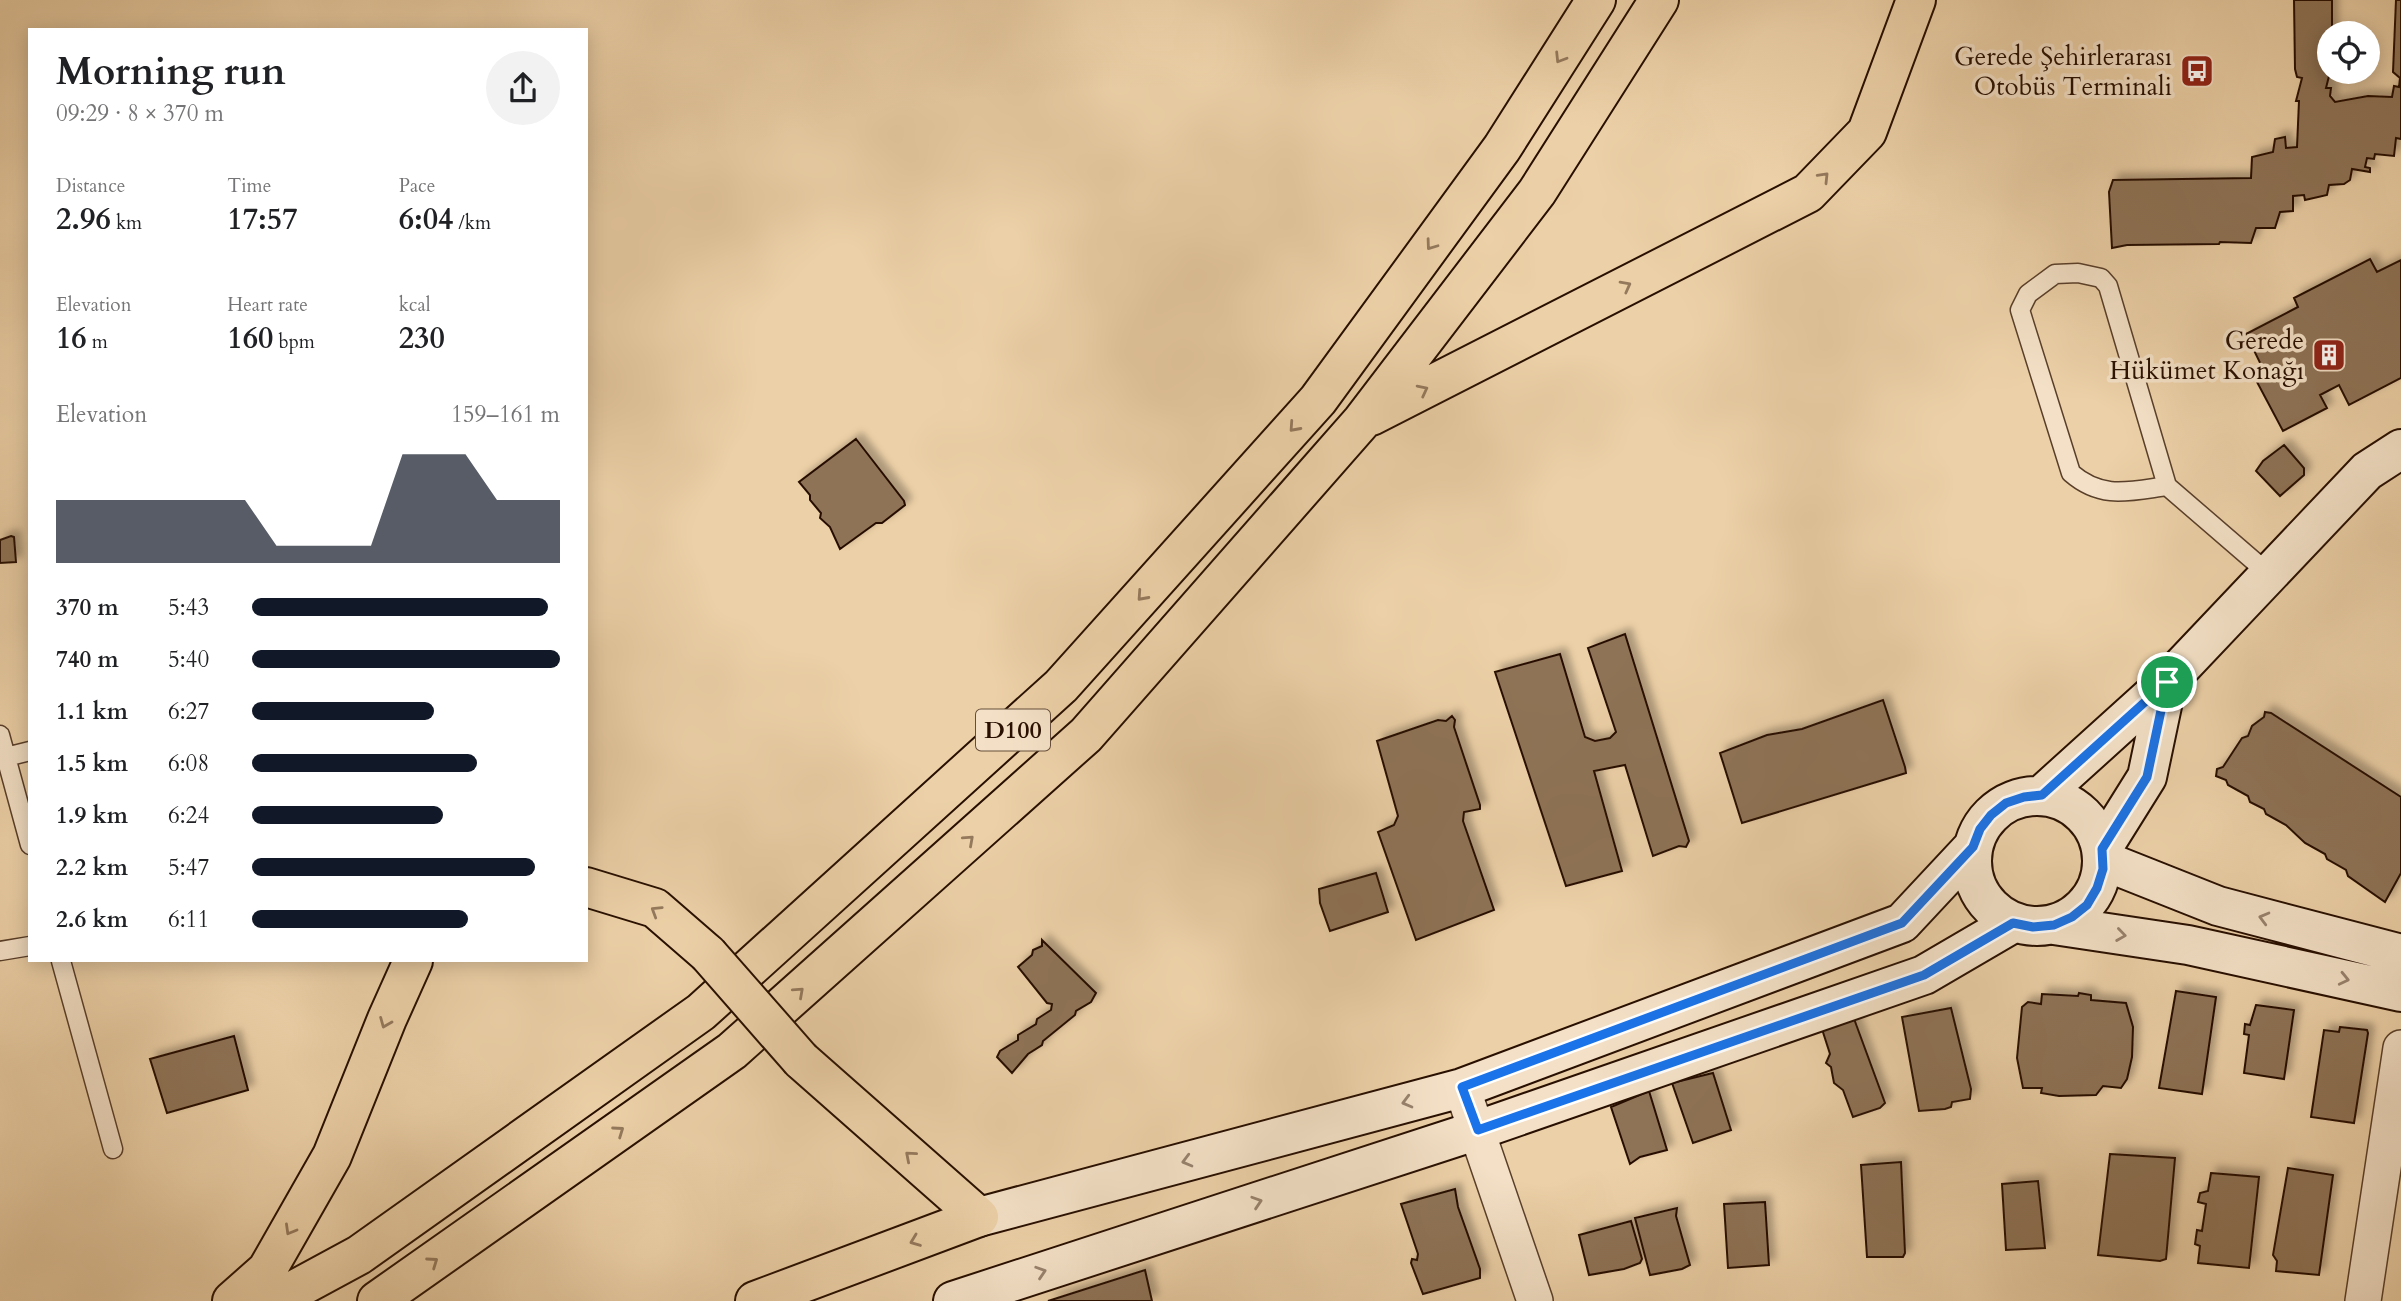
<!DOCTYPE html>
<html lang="en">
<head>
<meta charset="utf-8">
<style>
  body { margin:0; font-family:Cardo,serif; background:#f2f2f2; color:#202124; height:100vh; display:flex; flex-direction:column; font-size:26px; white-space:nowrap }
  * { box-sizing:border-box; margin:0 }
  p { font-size:23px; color:#757577 }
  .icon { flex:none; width:38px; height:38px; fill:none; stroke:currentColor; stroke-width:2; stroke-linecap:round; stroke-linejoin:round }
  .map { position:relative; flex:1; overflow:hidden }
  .side { position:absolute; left:28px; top:28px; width:560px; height:934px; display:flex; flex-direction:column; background:#fff; border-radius:0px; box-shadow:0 4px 18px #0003 }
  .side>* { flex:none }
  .fabs { position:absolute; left:2317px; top:21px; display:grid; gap:14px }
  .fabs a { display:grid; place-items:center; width:63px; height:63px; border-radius:50%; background:#fff; box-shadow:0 4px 18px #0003; font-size:35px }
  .pin { position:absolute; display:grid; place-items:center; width:60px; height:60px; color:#fff; margin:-30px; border:4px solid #fff; border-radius:50%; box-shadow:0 2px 7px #0007 }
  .round { display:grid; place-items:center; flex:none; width:74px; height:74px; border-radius:37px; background:#f2f2f2 }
  .headline { display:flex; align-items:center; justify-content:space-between; height:119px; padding:0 28px }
  h1 { font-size:38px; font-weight:700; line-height:52px }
  .figures { display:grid; grid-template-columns:repeat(3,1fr); gap:10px; height:119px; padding:7px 28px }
  .figures div { display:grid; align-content:center }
  .figures b { font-size:30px; font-weight:700 }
  .figures small { font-size:19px; font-weight:400 }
  .figures p { font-size:19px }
  .chart { height:196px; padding:14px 28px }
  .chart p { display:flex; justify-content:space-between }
  .chart svg { width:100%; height:126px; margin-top:7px; fill:#111827; opacity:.7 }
  ul { padding:0 28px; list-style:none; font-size:23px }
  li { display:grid; grid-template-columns:112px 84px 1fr; align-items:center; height:52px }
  li i { height:18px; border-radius:9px; background:#111827 }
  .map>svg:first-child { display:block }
  .building { fill:#8e7357; stroke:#280f00; stroke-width:2; filter:url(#shadow) }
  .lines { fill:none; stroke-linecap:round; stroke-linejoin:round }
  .lane-casing { stroke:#593f2a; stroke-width:21 }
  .street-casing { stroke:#593f2a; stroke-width:38 }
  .secondary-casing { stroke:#280f00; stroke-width:42 }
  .highway-casing { stroke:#280f00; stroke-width:42 }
  .lane { stroke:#f3e0c6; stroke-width:18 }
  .street { stroke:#f3e0c6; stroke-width:35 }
  .secondary { stroke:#f3e0c6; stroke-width:38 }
  .highway { stroke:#ecd0a7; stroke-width:38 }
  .highway-bridge-casing { stroke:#280f00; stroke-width:42; stroke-linecap:butt }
  .highway-bridge { stroke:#ecd0a7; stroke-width:38 }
  .oneway { stroke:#94795c }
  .oneway2 { stroke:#98826d }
  .route-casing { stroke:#fff; stroke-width:14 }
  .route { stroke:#1a73e8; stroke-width:9 }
  .labels { text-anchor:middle; stroke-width:7; stroke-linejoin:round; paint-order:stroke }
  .shield { fill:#f3e0c6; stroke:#654e3b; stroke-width:2 }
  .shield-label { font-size:24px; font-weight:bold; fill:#280f00 }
  .poi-label { font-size:26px; fill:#280f00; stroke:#f3e0c6; text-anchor:end }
</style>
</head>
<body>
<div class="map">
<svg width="2401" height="1301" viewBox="0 0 2401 1301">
  <defs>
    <filter id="shadow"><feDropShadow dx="6" dy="-6" stdDeviation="3.5" flood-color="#0004"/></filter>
  </defs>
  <rect width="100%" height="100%" fill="#ecd0a7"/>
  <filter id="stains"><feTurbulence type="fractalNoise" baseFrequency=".00286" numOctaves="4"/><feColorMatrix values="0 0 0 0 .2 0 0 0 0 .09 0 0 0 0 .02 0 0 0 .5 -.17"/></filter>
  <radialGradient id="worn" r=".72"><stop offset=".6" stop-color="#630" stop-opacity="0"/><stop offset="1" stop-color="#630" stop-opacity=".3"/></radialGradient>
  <!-- building -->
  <path class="building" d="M2294 0H2332V33H2329L2330 72 2326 88H2331L2330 96 2335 102 2368 96 2392 97 2394 86 2399 87 2400 78 2393 72 2396 0H2401V139L2396 138 2394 156 2375 154 2374 159 2367 158 2365 167 2370 168V172L2352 169 2350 180 2344 184 2329 185 2327 195 2305 200 2304 195 2293 196V211L2280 212 2275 228H2256L2251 243 2220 242 2219 244 2127 245 2112 248 2109 192 2113 180 2251 178 2252 157 2273 152 2275 139 2285 137 2286 148 2297 147 2299 101H2296L2302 78 2297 77 2295 69Z
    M2370 259 2377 272 2401 260V378L2349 405 2339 385 2320 395 2327 408 2283 431 2257 382 2267 377 2246 334 2298 307 2294 298Z
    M856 439 904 501 905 505 882 523H876L840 549 830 527 820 518 821 513 810 500V495L799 482Z
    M2284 445 2304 468V475L2280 496 2256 471 2263 461Z
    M11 536 14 537 16 562 0 563V540Z
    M1625 634 1689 841 1686 847 1679 846 1653 856 1625 765 1594 771 1622 871 1566 886 1495 672 1560 654 1585 737 1595 741 1610 738 1616 732 1588 648Z
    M1883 700 1905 767 1906 773 1742 823 1720 753 1767 735 1802 729Z
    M2265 712 2271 713 2401 797V873L2385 902 2348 876 2346 870 2327 859 2325 854 2305 843 2286 825 2266 814 2264 809 2250 802 2248 796 2228 785 2226 780 2216 776 2217 769 2223 767 2242 738 2248 736 2252 726 2264 717Z
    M1452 716 1455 720 1454 727 1480 805V809L1464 812 1463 821 1494 910 1416 940 1378 832 1394 825 1398 816 1377 741 1438 720 1446 721Z
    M1376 873 1388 912 1330 931 1320 903 1319 889Z
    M1042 940 1096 993 1091 1002 1076 1011 1075 1015 1043 1041 1042 1045 1028 1054 1012 1073 997 1057 1000 1051 1018 1040V1035L1036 1024 1037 1019 1051 1010 1052 1004 1047 1003 1018 967 1032 955 1033 950 1042 946Z
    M2176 991 2216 997 2202 1094 2159 1088Z
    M2079 993 2091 995V1000L2126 1003 2133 1027 2132 1057 2127 1079 2121 1088 2103 1086 2096 1095 2059 1096 2041 1093 2042 1088H2023L2017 1058 2022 1007 2028 1002 2041 1004 2042 994 2078 996Z
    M2256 1005 2294 1010 2284 1079 2244 1073 2249 1035 2244 1034 2245 1024 2250 1025Z
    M1951 1008 1971 1089 1970 1099 1952 1102 1951 1107 1945 1109 1919 1111 1902 1017Z
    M1853 1016 1885 1103 1880 1108 1853 1117 1843 1090 1834 1083 1831 1067 1826 1063 1830 1054 1821 1026Z
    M2340 1027 2367 1030 2368 1033 2354 1123 2311 1117 2324 1030 2339 1032Z
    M234 1036 248 1090 167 1113 150 1059Z
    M1713 1073 1731 1130 1693 1143 1672 1083Z
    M1649 1091 1667 1150 1640 1157 1630 1164 1611 1107Z
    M2110 1154 2175 1158 2166 1259 2160 1261 2098 1255Z
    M1901 1162 1905 1253 1903 1257H1867L1861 1165Z
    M2288 1168 2333 1175 2319 1275 2276 1271 2277 1261 2273 1255Z
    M2211 1173 2259 1177 2249 1268 2198 1263 2200 1246 2195 1244 2197 1230 2202 1231 2206 1204 2198 1202 2200 1193 2208 1191Z
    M2038 1181 2045 1248 2006 1250 2002 1184Z
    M1455 1189 1458 1207 1480 1269V1278L1423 1294 1411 1263 1412 1259 1417 1260 1418 1254 1401 1204Z
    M1765 1202 1769 1265 1728 1268 1724 1204Z
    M1677 1208 1676 1216 1690 1265 1682 1269 1650 1275 1635 1218Z
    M1631 1221 1642 1259 1640 1263 1624 1269 1589 1275 1579 1235Z
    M1145 1270 1152 1301H1048Z"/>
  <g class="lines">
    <defs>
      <path id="lane" d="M2167 486C2130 491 2102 500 2071 473L2020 310 2028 294 2055 274 2078 273 2101 278 2108 286 2167 486 2269 574
        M0 735 30 845
        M6 757 30 751
        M0 951 30 946
        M61 961 113 1149"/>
      <path id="street" d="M1462 1088 1535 1301
        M2363 1301 2401 1048"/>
      <path id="secondary" d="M2042 795 2167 682 2367 471 2401 449
        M1972 861a65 65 0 1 1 130 0a65 65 0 1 1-130 0Z
        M2102 849 2147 777 2167 682
        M2102 860 2218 906 2401 954
        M2054 925 2188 945 2401 992
        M979 1217 1462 1088 1902 923 1973 847
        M953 1301 1478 1130 1924 975 2013 923"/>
      <path id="highway" d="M1371 416 1808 193 1867 132 1916 0
        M586 887 655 908 708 954
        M232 1301 267 1270 332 1156 387 1019 413 961
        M274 1301 359 1255 701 1012 1061 686 1318 400 1502 148 1596 0
        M377 1301 732 1051 1086 735 1362 421 1537 192 1659 0
        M755 1301 979 1217 801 1060"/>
    </defs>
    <!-- lane casing -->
    <use href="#lane" class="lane-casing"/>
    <!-- street casing -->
    <use href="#street" class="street-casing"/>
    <!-- secondary casing -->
    <use href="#secondary" class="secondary-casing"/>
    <!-- highway casing -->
    <use href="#highway" class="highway-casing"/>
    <!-- lane -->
    <use href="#lane" class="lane"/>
    <!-- street -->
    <use href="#street" class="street"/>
    <!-- secondary -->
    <use href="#secondary" class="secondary"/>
    <!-- highway -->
    <use href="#highway" class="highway"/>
    <defs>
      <path id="highway-bridge" d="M708 954 801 1060"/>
    </defs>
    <!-- highway-bridge casing -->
    <use href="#highway-bridge" class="highway-bridge-casing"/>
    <!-- highway-bridge -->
    <use href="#highway-bridge" class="highway-bridge"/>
  </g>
  <!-- one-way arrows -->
  <defs><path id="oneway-chevron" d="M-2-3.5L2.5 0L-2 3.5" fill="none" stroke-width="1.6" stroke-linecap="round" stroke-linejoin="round" transform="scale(1.75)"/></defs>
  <g class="oneway">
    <use href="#oneway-chevron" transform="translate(1560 58) rotate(122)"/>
    <use href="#oneway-chevron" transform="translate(1824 177) rotate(-46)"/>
    <use href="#oneway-chevron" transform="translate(1431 245) rotate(126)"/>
    <use href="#oneway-chevron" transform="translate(1626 286) rotate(-28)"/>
    <use href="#oneway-chevron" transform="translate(1423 390) rotate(-27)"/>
    <use href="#oneway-chevron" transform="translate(1294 427) rotate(132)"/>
    <use href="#oneway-chevron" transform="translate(1142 596) rotate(132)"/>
    <use href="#oneway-chevron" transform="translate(969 840) rotate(-42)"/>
    <use href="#oneway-chevron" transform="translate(656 911) rotate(-148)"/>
    <use href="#oneway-chevron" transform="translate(799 992) rotate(-42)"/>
    <use href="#oneway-chevron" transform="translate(385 1023) rotate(112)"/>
    <use href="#oneway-chevron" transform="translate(619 1131) rotate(-35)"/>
    <use href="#oneway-chevron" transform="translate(910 1156) rotate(-139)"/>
    <use href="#oneway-chevron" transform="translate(290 1230) rotate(120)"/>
    <use href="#oneway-chevron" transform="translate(915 1241) rotate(159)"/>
    <use href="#oneway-chevron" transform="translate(433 1262) rotate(-35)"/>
  </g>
  <g class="oneway2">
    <use href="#oneway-chevron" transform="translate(2264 918) rotate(-165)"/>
    <use href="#oneway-chevron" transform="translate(2121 935) rotate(8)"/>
    <use href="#oneway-chevron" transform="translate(2344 979) rotate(13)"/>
    <use href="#oneway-chevron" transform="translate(1407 1102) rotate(165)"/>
    <use href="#oneway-chevron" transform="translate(1187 1161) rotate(165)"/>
    <use href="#oneway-chevron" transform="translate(1257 1202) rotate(-18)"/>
    <use href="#oneway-chevron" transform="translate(1041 1272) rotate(-18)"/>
  </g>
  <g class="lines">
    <defs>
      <path id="route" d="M2167 682 2147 777 2102 849 2103 869 2097 888 2087 905 2072 917 2054 925 2033 927 2013 923 1924 975 1478 1130 1462 1087 1902 923 1973 847 1980 829 1991 815 2006 803 2024 797 2042 795Z"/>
    </defs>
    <!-- route casing -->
    <use href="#route" class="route-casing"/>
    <!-- route -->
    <use href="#route" class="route"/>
  </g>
  <!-- icons -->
  <defs>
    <symbol id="bus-square" viewBox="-11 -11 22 22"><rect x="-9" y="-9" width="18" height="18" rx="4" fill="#8f2418" stroke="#f3e0c6"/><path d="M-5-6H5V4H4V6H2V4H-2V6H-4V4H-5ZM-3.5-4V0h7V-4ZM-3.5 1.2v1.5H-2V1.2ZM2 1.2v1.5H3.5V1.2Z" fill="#fff"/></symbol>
    <symbol id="building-square" viewBox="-11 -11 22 22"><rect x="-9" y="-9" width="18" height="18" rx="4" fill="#8f2418" stroke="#f3e0c6"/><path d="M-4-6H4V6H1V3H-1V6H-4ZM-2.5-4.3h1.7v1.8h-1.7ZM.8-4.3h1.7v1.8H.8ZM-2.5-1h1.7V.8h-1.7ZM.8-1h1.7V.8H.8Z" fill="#fff"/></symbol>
  </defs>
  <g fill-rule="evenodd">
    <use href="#bus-square" x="2178" y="52" width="38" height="38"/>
    <use href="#building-square" x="2310" y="336" width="38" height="38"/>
  </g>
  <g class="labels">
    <!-- shield labels -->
    <rect class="shield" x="976" y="709.5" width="74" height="41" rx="5"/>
    <g class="shield-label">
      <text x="1013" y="738">D100</text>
    </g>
    <!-- poi labels -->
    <g class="poi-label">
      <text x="2172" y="65">Gerede Şehirlerarası<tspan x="2172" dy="30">Otobüs Terminali</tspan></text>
      <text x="2304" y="349">Gerede<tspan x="2304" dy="30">Hükümet Konağı</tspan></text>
    </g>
  </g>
  <rect width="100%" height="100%" filter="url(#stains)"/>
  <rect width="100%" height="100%" fill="url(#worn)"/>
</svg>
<div class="fabs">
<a><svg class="icon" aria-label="locate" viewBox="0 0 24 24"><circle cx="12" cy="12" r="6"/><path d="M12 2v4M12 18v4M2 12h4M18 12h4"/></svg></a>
</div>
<div class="pin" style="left:2167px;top:682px;background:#1e9e55"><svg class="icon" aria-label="arrive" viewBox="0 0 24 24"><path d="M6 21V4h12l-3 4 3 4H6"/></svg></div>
<section class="side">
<div class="headline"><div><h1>Morning run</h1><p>09:29 · 8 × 370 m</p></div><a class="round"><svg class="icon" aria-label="share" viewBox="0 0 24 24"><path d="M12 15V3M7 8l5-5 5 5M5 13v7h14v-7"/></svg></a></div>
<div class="figures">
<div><p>Distance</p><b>2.96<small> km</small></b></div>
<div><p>Time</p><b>17:57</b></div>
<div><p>Pace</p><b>6:04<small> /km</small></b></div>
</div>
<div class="figures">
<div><p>Elevation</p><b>16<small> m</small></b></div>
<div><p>Heart rate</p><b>160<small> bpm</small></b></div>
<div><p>kcal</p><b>230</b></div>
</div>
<div class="chart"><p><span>Elevation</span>159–161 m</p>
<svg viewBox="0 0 160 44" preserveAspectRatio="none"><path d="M0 44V22L10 22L20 22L30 22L40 22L50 22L60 22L70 38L80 38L90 38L100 38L110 6L120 6L130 6L140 22L150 22L160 22V44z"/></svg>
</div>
<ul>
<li><b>370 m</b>5:43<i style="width:96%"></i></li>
<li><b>740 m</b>5:40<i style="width:100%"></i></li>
<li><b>1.1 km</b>6:27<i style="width:59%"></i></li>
<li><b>1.5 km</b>6:08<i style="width:73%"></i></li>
<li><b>1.9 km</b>6:24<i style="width:62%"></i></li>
<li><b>2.2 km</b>5:47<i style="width:92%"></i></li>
<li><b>2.6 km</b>6:11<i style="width:70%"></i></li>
</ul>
</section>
</div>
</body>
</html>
